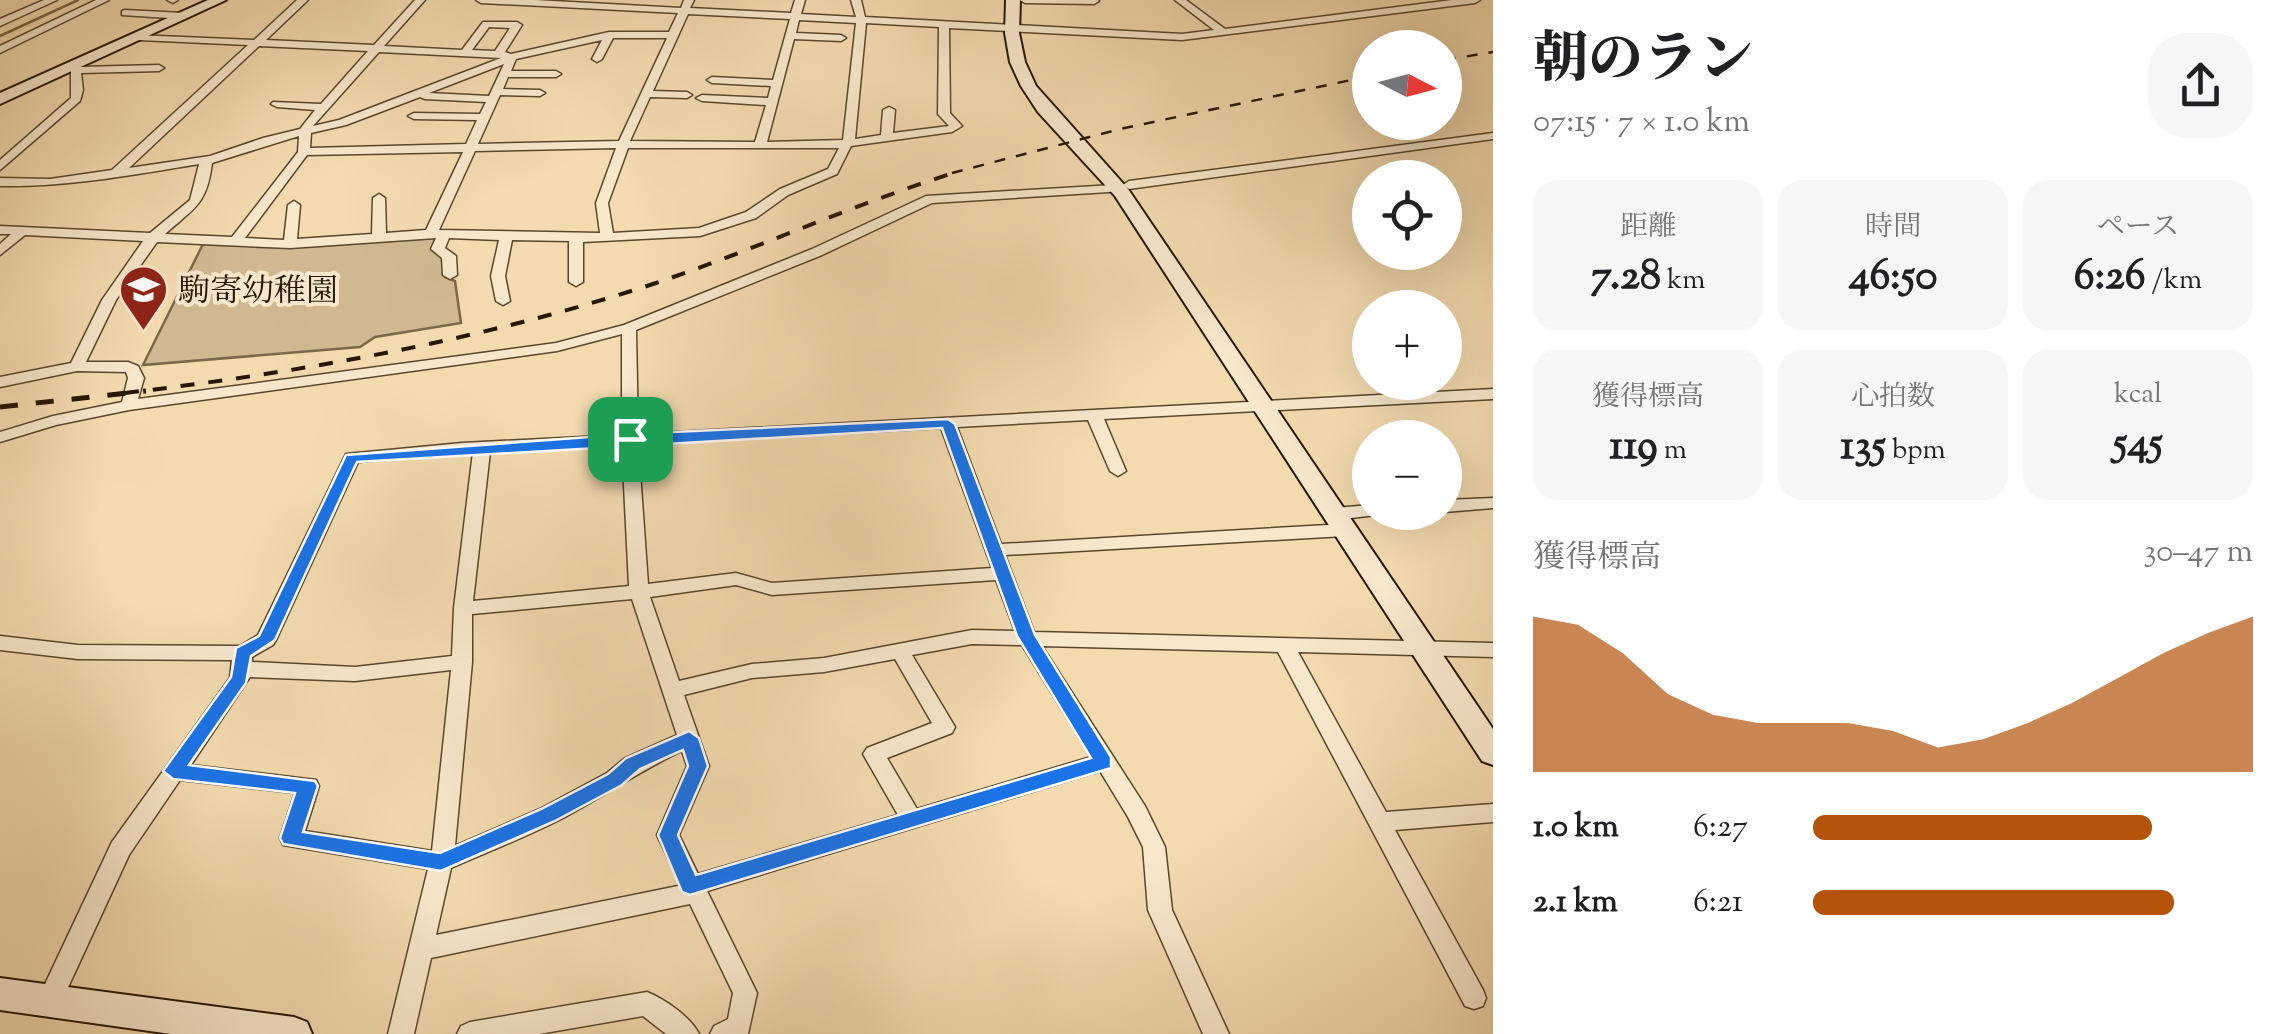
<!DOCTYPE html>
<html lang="ja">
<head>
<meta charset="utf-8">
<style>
  body { margin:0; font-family:"Sorts Mill Goudy","Noto Serif JP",serif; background:#f6f6f6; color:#202124; height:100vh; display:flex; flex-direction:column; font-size:38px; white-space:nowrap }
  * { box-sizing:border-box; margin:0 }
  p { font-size:32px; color:#757577 }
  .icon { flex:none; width:55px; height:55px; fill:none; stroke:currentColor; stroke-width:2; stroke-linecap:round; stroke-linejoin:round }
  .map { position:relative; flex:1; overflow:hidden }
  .side { display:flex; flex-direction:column; background:#fff; width:800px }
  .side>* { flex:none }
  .needle { width:65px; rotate:96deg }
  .controls { position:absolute; left:1352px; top:30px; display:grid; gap:20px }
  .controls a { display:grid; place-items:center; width:110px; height:110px; border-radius:50%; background:#fff; box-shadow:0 10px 40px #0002; font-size:50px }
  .pin { position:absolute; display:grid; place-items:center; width:85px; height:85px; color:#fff; margin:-42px; border-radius:20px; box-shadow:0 5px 15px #0006 }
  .round { display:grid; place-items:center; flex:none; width:105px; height:105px; border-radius:40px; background:#f6f6f6 }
  .headline { display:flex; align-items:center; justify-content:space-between; height:170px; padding:0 40px }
  h1 { font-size:55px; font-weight:800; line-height:75px }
  .stats { display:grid; grid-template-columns:repeat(3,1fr); gap:15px; height:170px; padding:10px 40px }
  .stats div { display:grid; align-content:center; border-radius:25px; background:#f6f6f6; text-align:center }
  .stats b { font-size:42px; font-weight:800 }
  .stats small { font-size:28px; font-weight:400 }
  .stats p { font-size:28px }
  .chart { height:280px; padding:20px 40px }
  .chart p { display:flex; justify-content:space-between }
  .chart svg { width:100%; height:180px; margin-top:10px; fill:#b45309; opacity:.7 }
  ul { padding:0 40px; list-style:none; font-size:32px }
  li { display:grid; grid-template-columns:160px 120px 1fr; align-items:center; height:75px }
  li i { height:25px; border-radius:12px; background:#b45309 }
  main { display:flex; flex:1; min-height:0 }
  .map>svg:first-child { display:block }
  .green { fill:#d0b991; stroke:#7c6848; stroke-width:2.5 }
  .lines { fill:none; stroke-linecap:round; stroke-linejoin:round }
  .stream { stroke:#786346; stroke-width:2.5 }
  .street-casing { stroke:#5a472c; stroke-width:3 }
  .secondary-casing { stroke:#271600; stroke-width:4 }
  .street { fill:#f7e7cb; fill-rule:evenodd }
  .secondary { fill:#f7e7cb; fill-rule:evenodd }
  .rail-far2 { stroke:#271600; stroke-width:2.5; stroke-dasharray:11 11; stroke-linecap:butt }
  .rail-far1 { stroke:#271600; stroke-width:4; stroke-dasharray:14 14; stroke-linecap:butt }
  .rail { stroke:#271600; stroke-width:5; stroke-dasharray:18 18; stroke-linecap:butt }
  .route { fill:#1a73e8; stroke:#fff; stroke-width:2.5; fill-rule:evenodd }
  .labels { text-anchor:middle; stroke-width:8; stroke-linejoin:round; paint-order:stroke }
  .far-poi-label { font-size:32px; fill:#271600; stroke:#f7e7cb; text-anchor:start }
</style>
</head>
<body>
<main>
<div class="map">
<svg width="1493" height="1034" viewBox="0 0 1493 1034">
  <rect width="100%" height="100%" fill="#f3daaf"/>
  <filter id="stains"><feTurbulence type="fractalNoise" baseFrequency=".002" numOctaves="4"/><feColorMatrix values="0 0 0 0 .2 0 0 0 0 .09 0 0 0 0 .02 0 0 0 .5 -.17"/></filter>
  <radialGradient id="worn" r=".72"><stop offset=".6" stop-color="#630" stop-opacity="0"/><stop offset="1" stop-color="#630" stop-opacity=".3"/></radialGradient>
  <!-- green -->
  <path class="green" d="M435 237 434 251 445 257V277L455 281 461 323 375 337 360 347 143 365 203 244 281 247Z"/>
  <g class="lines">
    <!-- stream -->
    <path class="stream" d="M0 36 78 0"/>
    <defs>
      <path id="street" d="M44 0H57L0 26V19Z
        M96 0H109L0 53V46Z
        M167 0H178L173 3Z
        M297 0H308L266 40 374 45 415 0H425L384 46 462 50 483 22H517L522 25 505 52 511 54 609 32H669L678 13 481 3 476 0H535L681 8 684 0H694L690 8 791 13 795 0H805L801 14 856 17 851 0H861L865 17 1182 34 1214 30 1175 0H1186L1225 29 1452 0H1480L1475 3 1182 40 949 28 950 113 962 126 952 132 851 146 837 174 788 195 756 218 700 236 583 242V282L576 286 569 282V241L512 240 505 276 510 301 503 305 496 301 491 276 499 240 449 238 445 248 456 256 457 275 450 279 443 275 442 258 431 249 436 238 290 248 157 242 116 300 86 362H128L138 366 144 378 138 399 556 343 624 325 812 249 926 196 1113 185V191L1109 192 932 203 822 255 636 330 638 434 1493 389V399L1104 419 1126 471 1118 476 1110 471 1088 420 957 427 1001 544 1345 524 1354 530 1345 536 1005 555 1034 632 1493 643V657L1298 652 1386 812 1493 804V822L1395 830 1483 990 1486 998 1483 1006 1474 1009 1465 1006 1278 652 1042 646 1145 806 1165 847 1172 910 1229 1034H1203L1148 910 1143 847 1128 817 1100 771 707 891 757 993 748 1034H710L714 1026 728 1019 733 993 690 904 431 958 414 1034H388L428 869 283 845 280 838 295 793 180 780 129 855 59 1007 50 1010 41 1007 38 999 112 842 230 678 232 660 78 659 0 650V636L78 645 240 646 258 635 346 454 462 443 622 435V334L557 351 129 410 56 425 0 442V432L53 416 122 402 128 378 126 372 77 371 0 387V377L71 363 102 300 143 241 25 235 0 255V244L11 234H0V226L150 233 190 200 199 164C132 175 69 187 0 186V178L50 179 112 170 248 45 139 40 135 39V35L254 40ZM688 14 790 19 773 80 712 77 707 80 712 83 771 86 768 98 702 95 696 98 702 101 766 105 755 142 630 141 650 97 687 98 692 95 687 92 653 91ZM799 20 856 23 843 140 767 142 794 39 841 41 846 38 841 35 796 33ZM866 23 939 27 938 114 949 126 893 133 895 110 889 107 883 110 881 135 855 139ZM489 27 510 28 495 51 472 50ZM613 38H667L619 141 478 144 500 95 540 96 545 93 540 90 503 89 508 77H556L561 74 556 71H511L516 59 602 40 592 59 597 62 602 59ZM259 46 368 51 321 104 273 102 271 104 277 107 315 110 300 129 263 138 210 156 129 168ZM379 52 501 58 339 120 313 126ZM504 64 489 96 429 93ZM420 97 425 99 486 102 480 114 414 113 408 116 414 119 477 120 466 144 310 148 311 133 346 125ZM299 136 298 152 232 237 165 234C194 208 207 205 212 163ZM616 148 596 203 600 233 439 230 475 151ZM628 148H839L828 169 780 189 746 212 699 228 613 233 608 203ZM463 152 426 230 386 233 385 198 379 194 373 198 372 234 297 239 300 205 294 201 288 205 284 240 245 238 307 155ZM941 428 992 568 772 583 736 573 648 584 638 444ZM622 445 629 586 473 601 490 452ZM473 452 454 608 452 656 355 667 252 662V657L273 645 276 640 358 462ZM996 580 1015 631 972 630 824 658 752 664 679 681 650 597 736 585 772 595ZM632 599 677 735 625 758 607 773 540 809 455 846 472 662V614ZM972 644 1022 645 1091 757 917 809 887 758 952 733 955 727 912 655ZM895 659 932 723 867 748 863 754 898 815 698 874 679 835 709 766 684 695 752 678 824 672ZM451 670 432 851 305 831 319 786 316 780 191 765 250 677 355 681ZM682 751 687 766 657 835 680 883 678 886 436 935 451 868C487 852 524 838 559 820 601 798 639 771 682 751Z
        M1020 0H1098L1099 1 1094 4 1025 3Z
        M125 10 184 13 189 16 184 19 122 15V11Z
        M71 64H79L80 67 159 65 164 68 159 71 81 73 83 90 80 101 0 170V160L71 98Z
        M1493 133V139L1129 189 1123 185 1129 181Z
        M1493 498V508L1445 512V500Z
        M1370 505V512H1378L1376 515 1335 520 1326 514 1335 508Z
        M647 992C664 999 691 1017 699 1034H666L643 1016 539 1034H457L461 1026 470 1022Z"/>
      <path id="secondary" d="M208 0H226L0 104V93Z
        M1006 0H1020L1019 33 1025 62 1036 86 1128 189 1493 729V765L1482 761 1115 196 1038 112 1021 86 1010 62 1005 33Z
        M0 978 294 1017 307 1022 312 1034H171L0 1010Z"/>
    </defs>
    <!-- street casing -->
    <use href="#street" class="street-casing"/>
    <!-- secondary casing -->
    <use href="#secondary" class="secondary-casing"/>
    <!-- street -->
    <use href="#street" class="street"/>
    <!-- secondary -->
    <use href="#secondary" class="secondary"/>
    <!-- rail-far2 -->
    <path class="rail-far2" d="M1445 60 1493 52
      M952 173 1120 129 1370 76"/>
    <!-- rail-far1 -->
    <path class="rail-far1" d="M125 393C304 372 482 340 653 284 757 249 856 203 960 171"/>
    <!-- rail -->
    <path class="rail" d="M0 407 146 391"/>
  </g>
  <!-- route -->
  <path class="route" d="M948 419 955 424 1035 635 1111 757V768L690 895 682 892 658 835 688 766 683 750 640 769 622 785 555 821 441 871 283 844 280 838 295 793 173 779 163 771 231 677 236 648 259 636 346 455 630 434ZM942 428 1017 636 1091 758 696 875 678 835 708 766 699 738 689 731 626 758 608 774 541 809 440 853 303 832 318 786 315 781 189 765 246 683 251 656 275 640 357 462Z"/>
  <!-- icons -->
  <defs>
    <symbol id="school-pin" viewBox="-11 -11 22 30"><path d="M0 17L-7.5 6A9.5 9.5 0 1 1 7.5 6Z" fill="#8f2418" stroke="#f7e7cb"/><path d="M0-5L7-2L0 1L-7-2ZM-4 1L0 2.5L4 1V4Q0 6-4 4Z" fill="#fff"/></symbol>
  </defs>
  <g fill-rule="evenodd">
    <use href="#school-pin" x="116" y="262" width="55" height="75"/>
  </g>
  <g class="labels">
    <!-- far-poi labels -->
    <g class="far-poi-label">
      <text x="178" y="301">駒寄幼稚園</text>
    </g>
  </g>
  <rect width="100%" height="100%" filter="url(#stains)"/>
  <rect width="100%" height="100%" fill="url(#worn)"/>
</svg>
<div class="controls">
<a><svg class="needle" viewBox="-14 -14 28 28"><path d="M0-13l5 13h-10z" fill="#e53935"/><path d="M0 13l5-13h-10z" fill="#757577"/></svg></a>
<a><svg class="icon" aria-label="locate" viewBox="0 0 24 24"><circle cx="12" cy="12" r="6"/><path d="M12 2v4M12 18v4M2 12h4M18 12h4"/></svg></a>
<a>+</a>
<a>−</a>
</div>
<div class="pin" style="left:630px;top:439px;background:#1e9e55"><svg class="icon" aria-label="arrive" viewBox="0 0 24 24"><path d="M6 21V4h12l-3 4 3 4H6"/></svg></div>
</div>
<section class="side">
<div class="headline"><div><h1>朝のラン</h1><p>07:15 · 7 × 1.0 km</p></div><a class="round"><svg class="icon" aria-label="share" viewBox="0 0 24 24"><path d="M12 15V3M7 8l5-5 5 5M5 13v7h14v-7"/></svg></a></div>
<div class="stats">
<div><p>距離</p><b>7.28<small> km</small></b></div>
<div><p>時間</p><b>46:50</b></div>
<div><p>ペース</p><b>6:26<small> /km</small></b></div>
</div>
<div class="stats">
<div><p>獲得標高</p><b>119<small> m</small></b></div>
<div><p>心拍数</p><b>135<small> bpm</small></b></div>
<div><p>kcal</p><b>545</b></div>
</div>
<div class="chart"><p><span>獲得標高</span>30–47 m</p>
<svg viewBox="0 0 160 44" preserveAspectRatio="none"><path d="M0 44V6L10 8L20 15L30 25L40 30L50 32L60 32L70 32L80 34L90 38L100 36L110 32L120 27L130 21L140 15L150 10L160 6V44z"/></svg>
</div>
<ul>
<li><b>1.0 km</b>6:27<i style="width:77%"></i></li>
<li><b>2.1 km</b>6:21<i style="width:82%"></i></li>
</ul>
</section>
</main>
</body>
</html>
